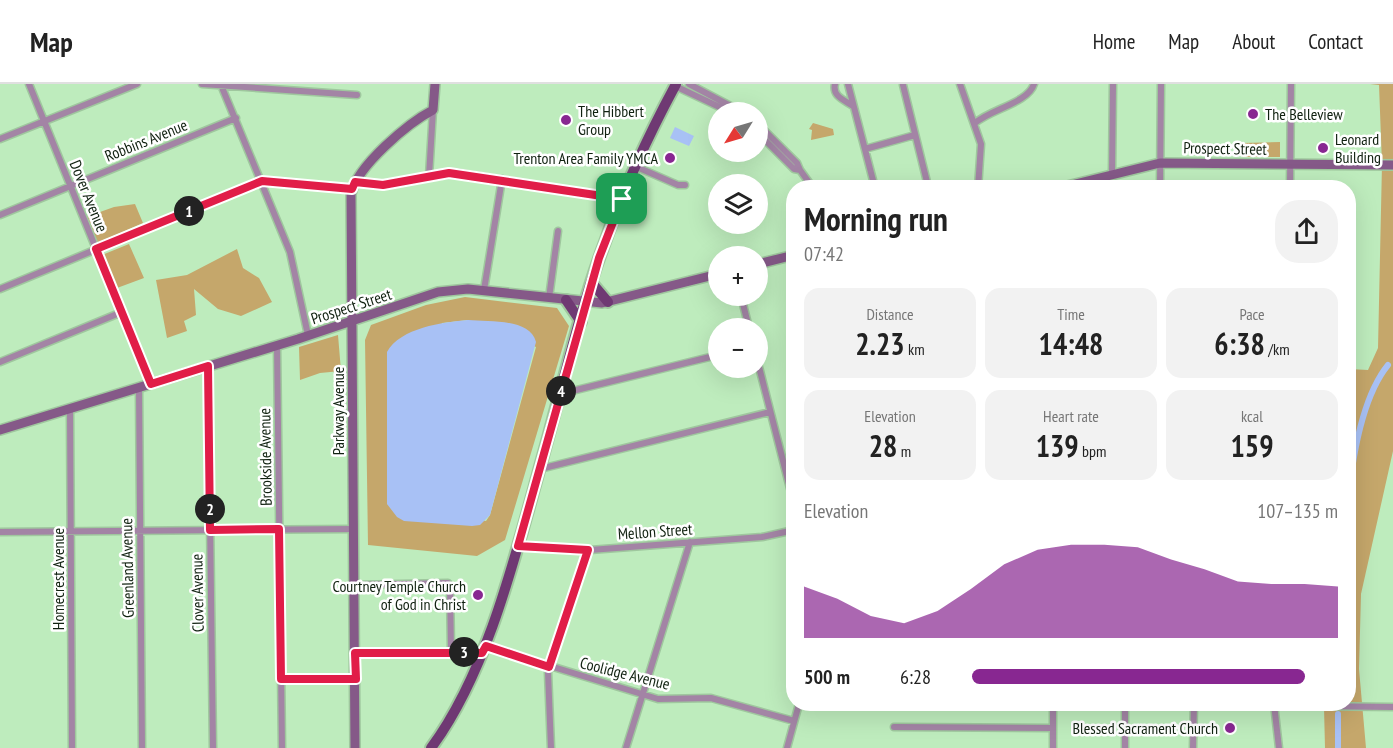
<!DOCTYPE html>
<html lang="en">
<head>
<meta charset="utf-8">
<style>
  body { margin:0; font-family:"PT Sans Narrow",sans-serif; background:#f2f2f2; color:#222; height:100vh; display:flex; flex-direction:column; font-size:22px; white-space:nowrap }
  * { box-sizing:border-box; margin:0 }
  p { font-size:20px; color:#767676 }
  .icon { flex:none; width:33px; height:33px; fill:none; stroke:currentColor; stroke-width:2; stroke-linecap:round; stroke-linejoin:round }
  .map { position:relative; flex:1; overflow:hidden }
  .drawer { position:absolute; left:786px; top:96px; width:570px; height:531px; display:flex; flex-direction:column; background:#fff; border-radius:24px; box-shadow:0 6px 24px #0002 }
  .drawer>* { flex:none }
  .needle { width:39px; rotate:233deg }
  .buttons { position:absolute; left:708px; top:18px; display:grid; gap:12px }
  .buttons a { display:grid; place-items:center; width:60px; height:60px; border-radius:50%; background:#fff; box-shadow:0 6px 24px #0002; font-size:30px }
  .pin { position:absolute; display:grid; place-items:center; width:51px; height:51px; color:#fff; margin:-26px; border-radius:12px; box-shadow:0 3px 9px #0006 }
  .km { position:absolute; width:30px; height:30px; margin:-15px; border-radius:50%; background:#222; color:#fff; font-size:16px; line-height:30px; text-align:center }
  .round { display:grid; place-items:center; flex:none; width:63px; height:63px; border-radius:24px; background:#f2f2f2 }
  .head { display:flex; align-items:center; justify-content:space-between; height:102px; padding:0 18px }
  h1 { font-size:33px; font-weight:800; line-height:45px }
  .figures { display:grid; grid-template-columns:repeat(3,1fr); gap:9px; height:102px; padding:6px 18px }
  .figures div { display:grid; align-content:center; border-radius:15px; background:#f2f2f2; text-align:center }
  .figures b { font-size:30px; font-weight:800 }
  .figures small { font-size:16px; font-weight:400 }
  .figures p { font-size:16px }
  .chart { height:168px; padding:12px 18px }
  .chart p { display:flex; justify-content:space-between }
  .chart svg { width:100%; height:108px; margin-top:6px; fill:#882791; opacity:.7 }
  ul { padding:0 18px; list-style:none; font-size:20px }
  li { display:grid; grid-template-columns:96px 72px 1fr; align-items:center; height:45px }
  li i { height:15px; border-radius:8px; background:#882791 }
  header { display:flex; align-items:center; gap:36px; box-sizing:border-box; height:84px; padding:0 30px; background:#fff; border-bottom:2px solid #e0e0e0 }
  header strong { font-size:28px }
  nav { display:flex; gap:33px; margin-inline-start:auto; font-size:21px }
  .map>svg:first-child { display:block }
  .green { fill:#c5a76b; fill-rule:evenodd }
  .water { fill:#a8c1f5 }
  .lines { fill:none; stroke-linecap:round; stroke-linejoin:round }
  .canal { stroke:#a8c1f5; stroke-width:6 }
  .street-casing { stroke:#9fc79e; stroke-width:9 }
  .secondary-casing { stroke:#9fc79e; stroke-width:12 }
  .primary-casing { stroke:#9fc79e; stroke-width:14 }
  .street { stroke:#a384a5; stroke-width:6 }
  .secondary { stroke:#855988; stroke-width:9 }
  .primary { stroke:#6f3973; stroke-width:10 }
  .route-casing { stroke:#fff; stroke-width:12 }
  .route { stroke:#e11d48; stroke-width:8 }
  .poi-dot { fill:#882791; stroke:#fff; stroke-width:2 }
  .labels { text-anchor:middle; stroke-width:5; stroke-linejoin:round; paint-order:stroke }
  .poi-label { font-size:16px; fill:#102110; stroke:#fff; text-anchor:start }
  .street-label { font-size:16px; fill:#102110; stroke:#fff }
</style>
</head>
<body>
<header>
<strong>Map</strong>
<nav><a>Home</a><a>Map</a><a>About</a><a>Contact</a></nav>
</header>
<div class="map">
<svg width="1393" height="664" viewBox="0 0 1393 664">
  <rect width="100%" height="100%" fill="#beecbd"/>
  <!-- green -->
  <path class="green" d="M1370 0H1393V367L1361 510 1359 585 1366 664H1325L1324 623 1348 620 1349 285 1368 286 1378 264 1382 80 1379 1Z
    M813 39 833 45 834 51 811 56 812 46 809 45Z
    M1280 58V73H1242V59Z
    M135 120 143 139 97 159 86 133 114 123Z
    M129 160 144 194 117 204 102 171Z
    M237 165 243 184 259 194 272 218 241 232 218 225 194 205 196 231 184 237 187 247 167 254 156 196 187 191Z
    M465 213 557 224 569 242 505 456 477 472 368 461 365 256 371 241 426 221ZM468 236 536 263 490 431 486 437 387 420 442 239Z
    M338 251 341 287 320 289 300 296 299 263Z"/>
  <!-- water -->
  <path class="water" d="M675 43 694 52 689 62 670 54Z
    M468 236C489 238 530 234 536 258L490 431 480 441 472 442 404 437 397 433 387 420V268C400 244 443 238 468 236Z"/>
  <g class="lines">
    <!-- canal -->
    <path class="canal" d="M1348 418C1352 377 1362 313 1388 281
      M1338 630V664"/>
    <defs>
      <path id="street" d="M29 0 151 300
        M202 0 357 11
        M689 0 742 28
        M835 0C832 12 844 16 853 22
        M848 0 875 104
        M960 0 981 60 978 104
        M221 1 290 168 308 251
        M903 1 928 102 924 104
        M675 2 730 28
        M975 39C991 25 1028 19 1034 0
        M758 40 797 79 800 86 794 85 758 49
        M0 55 137 0
        M865 65 915 51
        M637 83 678 101H685
        M800 86 813 104
        M1112 90 1113 0
        M429 92 433 26
        M355 98 377 101 459 89 622 115
        M1160 104 1161 0
        M1290 104 1291 0
        M0 131 236 34
        M0 205 262 97 352 105
        M484 206 502 95
        M741 212 749 244
        M549 214 558 147
        M277 261 282 664
        M0 278 122 228
        M758 279 794 420
        M208 282 213 664
        M139 304 142 664
        M560 310 718 271
        M70 325 72 664
        M540 385 770 328
        M0 448 354 445
        M518 463 590 466 762 453 794 446
        M354 501 448 499 450 502 451 568
        M485 562 658 615 711 614 794 637
        M355 569H482
        M281 595H355
        M1140 620 1393 623
        M1274 620 1279 664
        M894 643 1053 644
        M551 664 548 588 588 466
        M626 664 690 458
        M787 664 799 620
        M1053 664V620
        M1125 664V620
        M1193 664 1194 620"/>
      <path id="secondary" d="M1059 104 1160 79 1393 81
        M758 180 794 171
        M0 346 298 255 438 208 468 205 602 219 718 190
        M355 664 351 110C357 82 408 39 433 26L435 0"/>
      <path id="primary" d="M592 199 608 218
        M566 216 581 238
        M431 664C489 586 517 465 543 372 563 301 579 227 605 158 624 104 649 50 676 0"/>
    </defs>
    <!-- street casing -->
    <use href="#street" class="street-casing"/>
    <!-- secondary casing -->
    <use href="#secondary" class="secondary-casing"/>
    <!-- primary casing -->
    <use href="#primary" class="primary-casing"/>
    <!-- street -->
    <use href="#street" class="street"/>
    <!-- secondary -->
    <use href="#secondary" class="secondary"/>
    <!-- primary -->
    <use href="#primary" class="primary"/>
  </g>
  <g class="lines">
    <defs>
      <path id="route" d="M449 89 622 115 599 174 518 462 588 466 549 583 486 562 482 569H355L356 595H281L279 445 210 446 208 282 151 300 96 165 262 97 352 105 355 98 383 101Z"/>
    </defs>
    <!-- route casing -->
    <use href="#route" class="route-casing"/>
    <!-- route -->
    <use href="#route" class="route"/>
  </g>
  <!-- markers -->
  <g class="poi-dot">
    <circle cx="1253" cy="30" r="6"/>
    <circle cx="566" cy="36" r="6"/>
    <circle cx="1323" cy="64" r="6"/>
    <circle cx="670" cy="74" r="6"/>
    <circle cx="478" cy="511" r="6"/>
    <circle cx="1230" cy="644" r="6"/>
  </g>
  <g class="labels">
    <!-- poi labels -->
    <g class="poi-label">
      <text x="578" y="33">The Hibbert<tspan x="578" dy="18">Group</tspan></text>
      <text x="1265" y="36">The Belleview</text>
      <text x="1335" y="61">Leonard<tspan x="1335" dy="18">Building</tspan></text>
      <text x="658" y="80" text-anchor="end">Trenton Area Family YMCA</text>
      <text x="466" y="508" text-anchor="end">Courtney Temple Church<tspan x="466" dy="18">of God in Christ</tspan></text>
      <text x="1218" y="650" text-anchor="end">Blessed Sacrament Church</text>
    </g>
    <!-- street labels -->
    <g class="street-label">
      <text transform="translate(146 56) rotate(-22)" y="6">Robbins Avenue</text>
      <text transform="translate(1225 64) rotate(1)" y="6">Prospect Street</text>
      <text transform="translate(89 112) rotate(68)" y="6">Dover Avenue</text>
      <text transform="translate(351 222) rotate(-18)" y="6">Prospect Street</text>
      <text transform="translate(338 327) rotate(-90)" y="6">Parkway Avenue</text>
      <text transform="translate(265 373) rotate(-91)" y="6">Brookside Avenue</text>
      <text transform="translate(655 447) rotate(-4)" y="6">Mellon Street</text>
      <text transform="translate(127 484) rotate(-91)" y="6">Greenland Avenue</text>
      <text transform="translate(58 495) rotate(-90)" y="6">Homecrest Avenue</text>
      <text transform="translate(197 509) rotate(-91)" y="6">Clover Avenue</text>
      <text transform="translate(625 589) rotate(14)" y="6">Coolidge Avenue</text>
    </g>
  </g>
</svg>
<div class="buttons">
<a><svg class="needle" viewBox="-14 -14 28 28"><path d="M0-13l5 13h-10z" fill="#e53935"/><path d="M0 13l5-13h-10z" fill="#767676"/></svg></a>
<a><svg class="icon" aria-label="layers" viewBox="0 0 24 24"><path d="M12 4l9 5-9 5-9-5zM3 14l9 5 9-5"/></svg></a>
<a>+</a>
<a>−</a>
</div>
<div class="pin" style="left:622px;top:115px;background:#1e9e55"><svg class="icon" aria-label="arrive" viewBox="0 0 24 24"><path d="M6 21V4h12l-3 4 3 4H6"/></svg></div>
<b class="km" style="left:189px;top:127px">1</b>
<b class="km" style="left:210px;top:425px">2</b>
<b class="km" style="left:464px;top:568px">3</b>
<b class="km" style="left:561px;top:307px">4</b>
<section class="drawer">
<div class="head"><div><h1>Morning run</h1><p>07:42</p></div><a class="round"><svg class="icon" aria-label="share" viewBox="0 0 24 24"><path d="M12 15V3M7 8l5-5 5 5M5 13v7h14v-7"/></svg></a></div>
<div class="figures">
<div><p>Distance</p><b>2.23<small> km</small></b></div>
<div><p>Time</p><b>14:48</b></div>
<div><p>Pace</p><b>6:38<small> /km</small></b></div>
</div>
<div class="figures">
<div><p>Elevation</p><b>28<small> m</small></b></div>
<div><p>Heart rate</p><b>139<small> bpm</small></b></div>
<div><p>kcal</p><b>159</b></div>
</div>
<div class="chart"><p><span>Elevation</span>107–135 m</p>
<svg viewBox="0 0 160 44" preserveAspectRatio="none"><path d="M0 44V23L10 28L20 35L30 38L40 33L50 24L60 14L70 8L80 6L90 6L100 7L110 12L120 16L130 21L140 22L150 22L160 23V44z"/></svg>
</div>
<ul>
<li><b>500 m</b>6:28<i style="width:91%"></i></li>
</ul>
</section>
</div>
</body>
</html>
